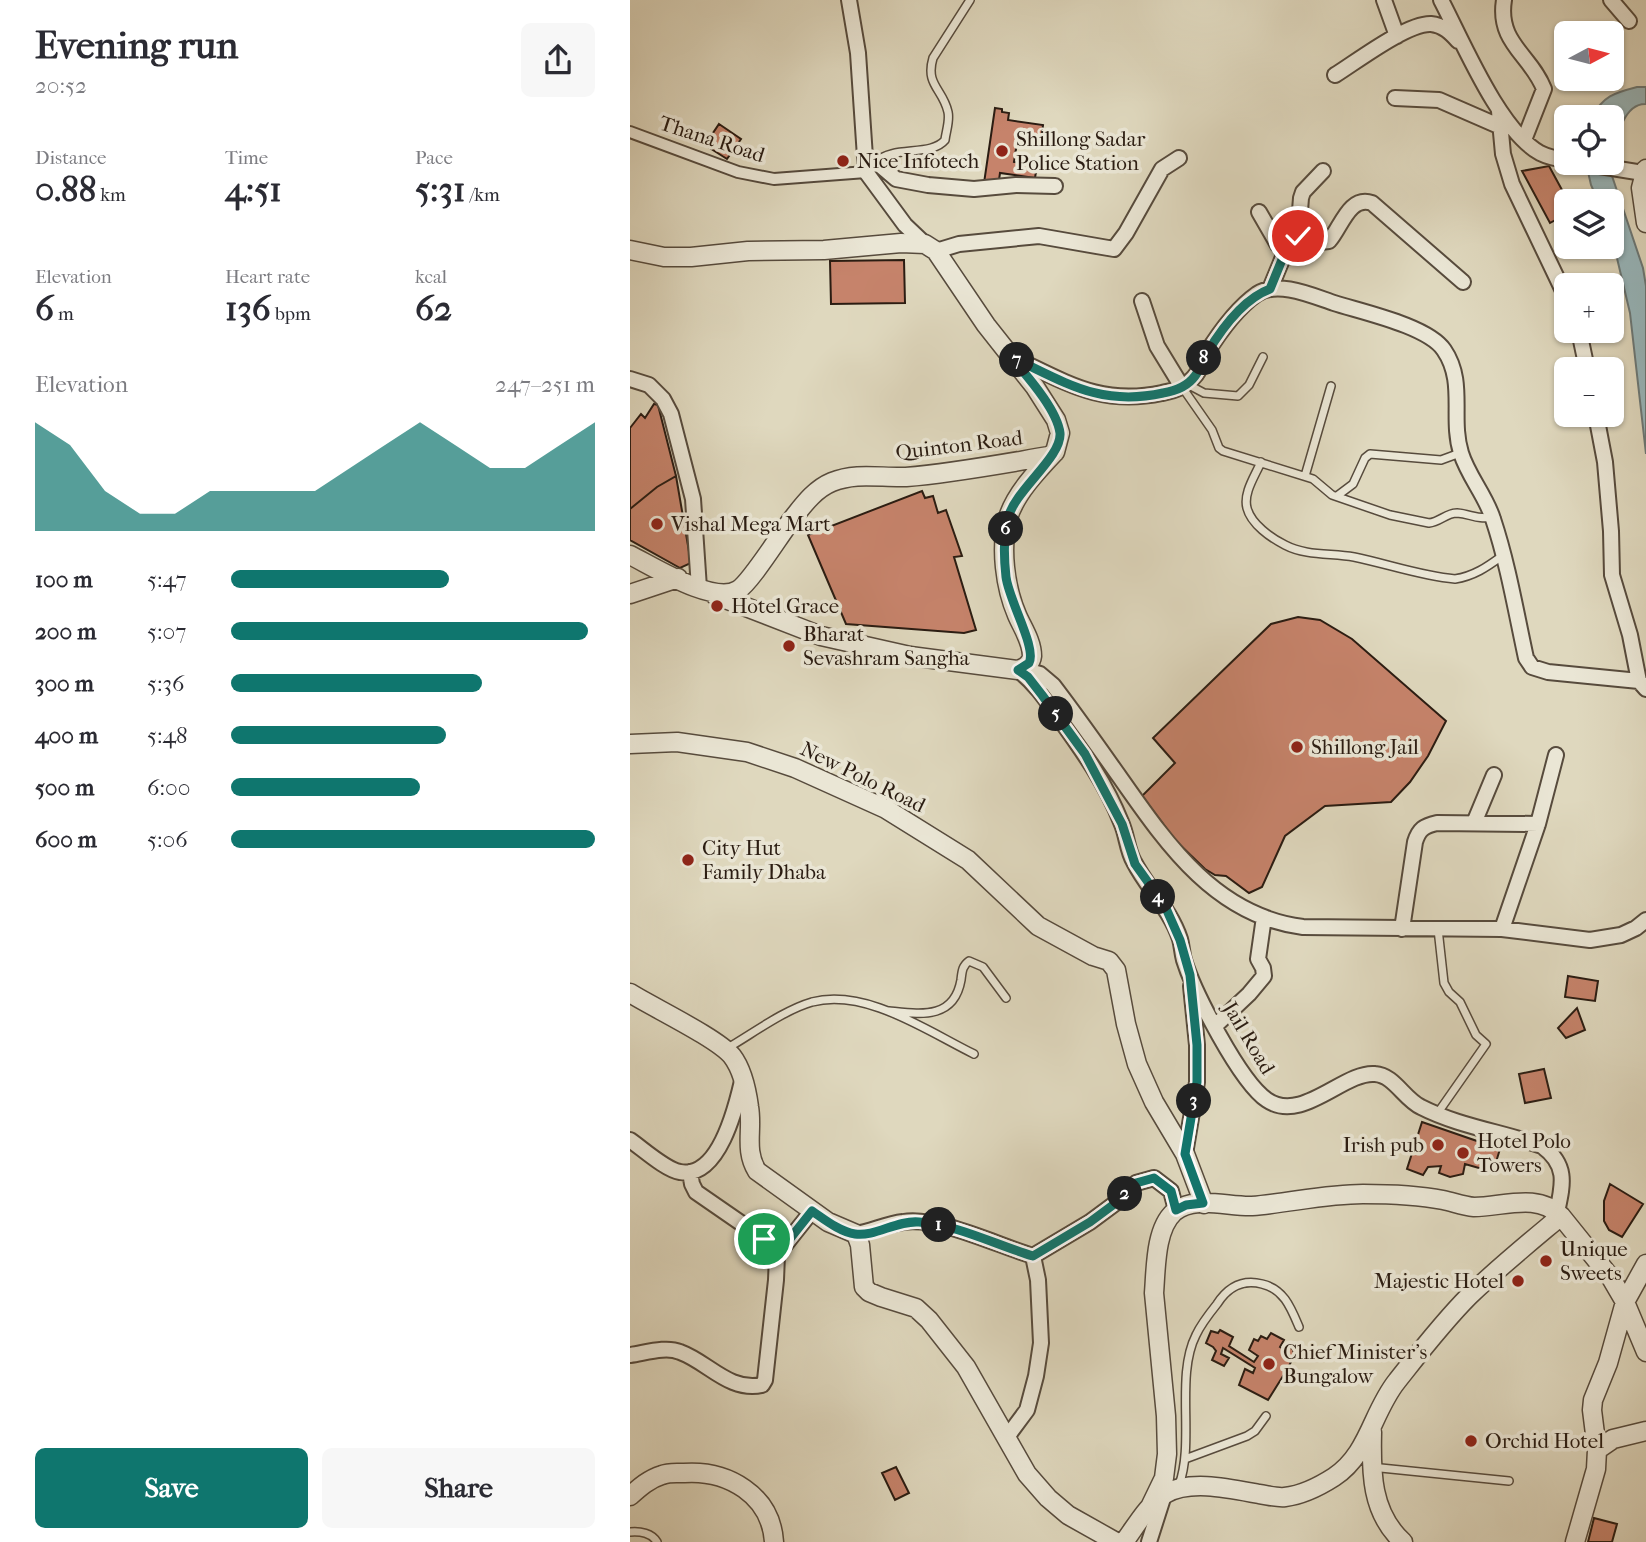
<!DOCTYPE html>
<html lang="en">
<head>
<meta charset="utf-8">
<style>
  body { margin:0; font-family:"IM FELL French Canon",serif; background:#f7f7f7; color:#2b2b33; height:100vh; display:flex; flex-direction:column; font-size:26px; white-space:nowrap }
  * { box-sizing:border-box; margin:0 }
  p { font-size:23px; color:#7c7c81 }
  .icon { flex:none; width:38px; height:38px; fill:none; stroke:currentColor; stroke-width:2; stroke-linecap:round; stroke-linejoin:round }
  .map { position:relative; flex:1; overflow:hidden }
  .panel { display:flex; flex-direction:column; background:#fff; width:630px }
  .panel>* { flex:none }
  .needle { width:46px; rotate:83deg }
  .tools { position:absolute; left:924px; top:21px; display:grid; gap:14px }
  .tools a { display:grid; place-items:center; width:70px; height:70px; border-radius:10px; background:#fff; box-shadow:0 2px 5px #0004; font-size:35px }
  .pin { position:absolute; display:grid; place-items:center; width:60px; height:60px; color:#fff; margin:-30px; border:4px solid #fff; border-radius:50%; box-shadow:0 2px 7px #0007 }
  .km { position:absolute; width:35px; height:35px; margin:-18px; border-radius:50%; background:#222; color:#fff; font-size:19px; line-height:35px; text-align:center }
  .round { display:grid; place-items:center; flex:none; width:74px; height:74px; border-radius:10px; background:#f7f7f7 }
  .head { display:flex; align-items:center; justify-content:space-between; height:119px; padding:0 35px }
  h1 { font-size:38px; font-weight:700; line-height:52px }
  .stats { display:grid; grid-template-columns:repeat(3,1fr); gap:10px; height:119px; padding:7px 35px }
  .stats div { display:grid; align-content:center }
  .stats b { font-size:35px; font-weight:700 }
  .stats small { font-size:19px; font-weight:400 }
  .stats p { font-size:19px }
  .chart { height:196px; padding:14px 35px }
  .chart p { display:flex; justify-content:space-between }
  .chart svg { width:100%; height:126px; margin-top:7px; fill:#0f766e; opacity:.7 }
  .cta { display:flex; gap:14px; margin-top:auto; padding:14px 35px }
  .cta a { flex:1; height:80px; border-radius:10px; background:#0f766e; color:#fff; font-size:28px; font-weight:700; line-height:80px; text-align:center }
  .cta a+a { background:#f7f7f7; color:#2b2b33 }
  ul { padding:0 35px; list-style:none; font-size:23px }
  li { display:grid; grid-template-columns:112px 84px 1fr; align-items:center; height:52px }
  li i { height:18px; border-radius:9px; background:#0f766e }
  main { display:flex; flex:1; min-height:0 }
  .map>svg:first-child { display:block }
  .water { fill:#98b7bc; stroke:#6c7978; stroke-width:2 }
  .building { fill:#c6836b; stroke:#2a1c12; stroke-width:2 }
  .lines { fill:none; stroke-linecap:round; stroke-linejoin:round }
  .service-casing { stroke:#574b3d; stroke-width:10 }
  .pedestrian-casing { stroke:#574b3d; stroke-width:14 }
  .minor-casing { stroke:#574b3d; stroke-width:18 }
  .tertiary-casing { stroke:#574b3d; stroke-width:21 }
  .service { stroke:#eae6d5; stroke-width:7 }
  .pedestrian { stroke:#eae6d5; stroke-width:10 }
  .minor { stroke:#eae6d5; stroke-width:14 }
  .tertiary { stroke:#eae6d5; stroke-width:18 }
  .route-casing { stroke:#fff; stroke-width:14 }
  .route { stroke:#0f766e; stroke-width:9 }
  .poi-dot { fill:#8f2418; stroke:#eae6d5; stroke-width:2.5 }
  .labels { text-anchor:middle; stroke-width:7; stroke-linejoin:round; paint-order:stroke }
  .street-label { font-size:21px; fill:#2a1c12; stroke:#eae6d5 }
  .poi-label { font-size:21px; fill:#2a1c12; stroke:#eae6d5; text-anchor:start }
</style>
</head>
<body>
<main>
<section class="panel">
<div class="head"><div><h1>Evening run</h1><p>20:52</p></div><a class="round"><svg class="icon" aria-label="share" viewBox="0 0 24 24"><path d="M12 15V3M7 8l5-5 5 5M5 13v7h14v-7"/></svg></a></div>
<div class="stats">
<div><p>Distance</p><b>0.88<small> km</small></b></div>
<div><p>Time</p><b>4:51</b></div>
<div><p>Pace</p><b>5:31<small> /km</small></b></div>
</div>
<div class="stats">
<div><p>Elevation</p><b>6<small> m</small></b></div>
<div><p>Heart rate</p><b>136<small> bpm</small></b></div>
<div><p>kcal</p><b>62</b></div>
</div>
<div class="chart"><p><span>Elevation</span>247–251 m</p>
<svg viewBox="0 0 160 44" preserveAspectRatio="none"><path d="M0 44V6L10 14L20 30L30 38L40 38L50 30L60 30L70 30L80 30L90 22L100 14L110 6L120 14L130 22L140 22L150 14L160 6V44z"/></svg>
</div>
<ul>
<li><b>100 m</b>5:47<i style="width:60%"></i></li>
<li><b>200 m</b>5:07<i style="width:98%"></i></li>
<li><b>300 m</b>5:36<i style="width:69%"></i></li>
<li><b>400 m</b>5:48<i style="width:59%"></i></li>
<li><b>500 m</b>6:00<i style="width:52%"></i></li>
<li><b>600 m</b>5:06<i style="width:100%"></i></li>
</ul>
<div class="cta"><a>Save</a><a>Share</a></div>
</section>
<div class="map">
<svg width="1016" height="1542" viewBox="0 0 1016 1542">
  <rect width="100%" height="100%" fill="#dfd8be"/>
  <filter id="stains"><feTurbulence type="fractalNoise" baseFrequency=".00286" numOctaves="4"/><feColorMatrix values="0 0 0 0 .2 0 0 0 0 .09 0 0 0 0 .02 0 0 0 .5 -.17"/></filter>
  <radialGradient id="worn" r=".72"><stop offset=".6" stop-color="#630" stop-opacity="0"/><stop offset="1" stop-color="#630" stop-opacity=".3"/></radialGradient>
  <!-- water -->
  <path class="water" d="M1007 87H1016V104C993 103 986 140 982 157V117H962C973 96 984 93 1007 87Z
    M956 163 981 173 1013 268 1016 286V454L1000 313 982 237V201H968L961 185Z"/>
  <!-- building -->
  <path class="building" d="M365 108 372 109V112L379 113 378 120 413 125 411 140 388 136 384 162 407 165 405 178 370 173 369 180H364L363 184 354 183Z
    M89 124 111 139 97 159 75 145Z
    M919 166 938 201 936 214 920 223 892 171Z
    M274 260 275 303 201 304 200 261Z
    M24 404 28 405 46 476 27 487 0 509V428L11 414 15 418Z
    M46 476 61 563 50 568 0 540V509L27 487Z
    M292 491 295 498 303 496 308 513 316 510 332 556 324 557 346 630 334 633 216 624 178 535Z
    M668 617 690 620 722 639 816 721 798 756 780 782 761 802 695 806 655 836 632 887 619 893 596 876 585 875 575 869 546 841 512 796 545 763 523 738 641 624Z
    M938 976 968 981 965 1001 935 997Z
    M947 1008 955 1030 936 1038 928 1028Z
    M914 1069 921 1098 895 1103 889 1074Z
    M792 1122 870 1149 863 1172 835 1164 833 1174 820 1177 809 1173 811 1166 798 1167 793 1175 777 1169Z
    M980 1184 1013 1204 992 1237 979 1230 974 1221V1201Z
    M590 1330 603 1337 599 1346 624 1362 628 1356 619 1350 624 1339 628 1341 631 1336 637 1339 641 1333 654 1340 650 1347 655 1350 658 1347 663 1349 664 1355 659 1366 666 1370 661 1380 653 1376 638 1400 609 1385 615 1369 623 1373 625 1368 593 1348 591 1354 599 1358 594 1366 582 1360 586 1351 583 1347 576 1343 581 1331 588 1333Z
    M266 1467 279 1493 265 1500 252 1473Z
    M964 1518 987 1524 982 1542H958Z"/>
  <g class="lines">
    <defs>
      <path id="service" d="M246 162C263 145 301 157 315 140 316 131 320 121 318 112 313 89 295 85 303 58L340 0
        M557 384 574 393 608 396 619 385 633 357
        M552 387 582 430 589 448 593 451 683 479 702 495 760 515 799 523C810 522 816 513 827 513 841 514 847 520 863 517
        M631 462C625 476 613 493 617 508 621 524 641 538 655 545 676 556 701 553 724 557 758 564 791 576 825 579 844 576 857 567 872 556
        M675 476 701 386
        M707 496 723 484 735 458 740 454 811 460 830 453
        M259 1011C290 1014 324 1020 331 980 332 972 332 966 339 961L353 967 376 998
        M96 1049C122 1034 154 1010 182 1002 236 988 297 1031 344 1054
        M807 1114 856 1044 846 1035 830 1002 819 992 814 983 808 929
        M555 1459 617 1436 625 1431 636 1416
        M741 1467 879 1481
        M549 1485C565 1442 545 1376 566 1335 571 1324 579 1314 587 1304 598 1287 612 1279 632 1284 654 1289 661 1308 669 1327
        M0 1532C10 1531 22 1533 27 1542"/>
      <path id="pedestrian" d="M0 132 108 172 144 179 236 172"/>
      <path id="minor" d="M219 0 228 53 236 172 275 225 295 244
        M754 0 767 36
        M811 0C833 42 869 130 910 153 918 157 928 159 936 160
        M874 0C867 43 901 55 914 89L894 140
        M981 0 999 21
        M705 75C726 62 777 23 801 24 813 25 821 33 828 41
        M765 98 809 100 871 127
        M869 111 873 154 882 184 936 297
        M236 162H246L266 179 298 185 344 189 386 185 425 186
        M951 163 1013 173
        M629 212 648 245 653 246 664 244 668 236 671 198 673 192 693 171
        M668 236 690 242 699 241C711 228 719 195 742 203L833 282
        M306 251 329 244 409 236 484 249 496 233 532 169 549 158
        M640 289 658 245
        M512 301 527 346 552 387
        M949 331 957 369
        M382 357C436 382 470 406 532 393 544 391 556 387 564 377 570 371 572 362 576 354 589 333 607 308 627 294 648 280 683 296 704 303 732 312 798 326 814 350 836 382 820 418 831 453 838 476 856 496 863 519 878 564 886 612 896 658L902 667 918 672 1009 681
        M0 379 19 385 33 399 41 414 63 499 69 588
        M966 415 975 462 981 531 982 575 1000 635 1009 681 1016 689
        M392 669 410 674 423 685C446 715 467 745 489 776 536 843 585 916 673 927L872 929 960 940 991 935 1006 928 1016 920
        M388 670C405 683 417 701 429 718 453 751 476 784 491 822 497 835 497 850 504 862 518 889 540 909 550 939 552 946 552 953 554 960 564 992 610 1082 637 1100 672 1124 714 1071 745 1074 764 1075 774 1099 791 1107 828 1126 872 1132 912 1146 938 1165 933 1184 927 1212
        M844 823 864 775
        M772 929 785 842C789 829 794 826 807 823L908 824
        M872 929 908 824 926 755
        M585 1026 619 994 634 976 633 968 628 959 634 917
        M0 1140C13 1149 36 1170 50 1172 89 1179 106 1107 112 1081
        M555 1154 567 1082V1045L561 986
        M226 1234C242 1231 257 1224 273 1222 308 1216 369 1246 403 1256L408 1280 411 1343 406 1376 397 1410 377 1437
        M147 1255 182 1211
        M403 1256 460 1222 487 1202 506 1183 524 1178 541 1191 546 1210
        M0 1355C15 1353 36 1346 50 1352 78 1362 99 1392 132 1385L135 1380 146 1280 147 1255 134 1239 66 1192 62 1184 60 1172
        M519 1542 534 1495"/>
      <path id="tertiary" d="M1016 169 1011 188 1016 223
        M0 250 34 257H61L118 251 194 250 271 243 295 244 306 251 356 325 405 387 426 420 430 433 425 452 419 456C371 464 324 473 276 477 251 478 226 472 202 482 185 489 174 504 163 518 151 533 121 582 108 590 84 605 24 567 0 555
        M0 594 48 578
        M85 595 191 636 280 656 388 670C394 668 401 664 402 656 402 641 392 627 387 615 375 587 370 548 378 518 385 494 408 470 425 452
        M0 744 47 742 117 752 165 768 256 809 338 860 408 926 463 956 479 961 486 970 496 1024 507 1064 524 1102 555 1154 574 1204
        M0 993C24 1008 87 1038 102 1056 112 1069 117 1092 119 1107 123 1130 114 1150 127 1171L198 1222 226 1234 230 1245 234 1287 239 1292 251 1297 286 1308 299 1320 336 1367 397 1474 418 1498 438 1515 486 1542
        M931 1216 981 1278 995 1302 1016 1352
        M742 1432C741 1472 741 1513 773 1542
        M967 1450 983 1439 1016 1431
        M0 1496C10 1487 19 1479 32 1475 39 1472 47 1473 54 1473 98 1470 141 1495 144 1542
        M494 1542C506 1526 518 1504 535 1494 560 1479 602 1489 629 1494 637 1495 647 1498 655 1497 672 1495 690 1486 704 1477 739 1454 742 1412 767 1381 790 1352 813 1322 839 1296 868 1268 900 1242 931 1216 907 1192 873 1207 844 1207 833 1206 823 1202 813 1200 787 1195 759 1194 733 1194 696 1194 659 1203 622 1206 598 1207 564 1195 544 1212 525 1229 526 1269 524 1293L536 1416 537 1454 534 1478 520 1507
        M945 1542 966 1469 967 1450 962 1410 963 1400 978 1363 995 1302 1016 1264"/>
    </defs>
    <!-- service casing -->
    <use href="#service" class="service-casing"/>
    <!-- pedestrian casing -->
    <use href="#pedestrian" class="pedestrian-casing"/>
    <!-- minor casing -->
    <use href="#minor" class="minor-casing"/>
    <!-- tertiary casing -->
    <use href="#tertiary" class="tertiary-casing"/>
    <!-- service -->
    <use href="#service" class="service"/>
    <!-- pedestrian -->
    <use href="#pedestrian" class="pedestrian"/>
    <!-- minor -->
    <use href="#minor" class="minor"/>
    <!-- tertiary -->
    <use href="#tertiary" class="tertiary"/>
  </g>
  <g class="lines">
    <defs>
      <path id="route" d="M134 1239 147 1255 182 1211C194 1219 210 1232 225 1234 245 1237 267 1220 289 1222 328 1225 366 1245 403 1256L460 1222 487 1202 506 1183 524 1178 541 1191 546 1210 556 1205 573 1203 555 1154 567 1082V1045L560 975 550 940 535 906 505 864 492 824 455 754 412 695 398 677 388 670 399 663C407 648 379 601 376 577 374 559 373 537 378 518 385 490 432 457 430 433 427 409 396 375 381 357 435 382 470 407 533 393 545 391 557 387 565 376 570 370 573 360 577 353 592 328 613 299 640 289L658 245 664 244 668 236"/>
    </defs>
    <!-- route casing -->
    <use href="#route" class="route-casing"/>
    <!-- route -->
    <use href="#route" class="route"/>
  </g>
  <!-- markers -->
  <g class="poi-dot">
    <circle cx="372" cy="151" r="7"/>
    <circle cx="213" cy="161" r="7"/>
    <circle cx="27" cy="524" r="7"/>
    <circle cx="87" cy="606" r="7"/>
    <circle cx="159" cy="646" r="7"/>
    <circle cx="667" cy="747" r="7"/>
    <circle cx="58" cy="860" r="7"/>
    <circle cx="808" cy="1145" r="7"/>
    <circle cx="833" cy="1153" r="7"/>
    <circle cx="916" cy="1261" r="7"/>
    <circle cx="888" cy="1281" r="7"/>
    <circle cx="639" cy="1364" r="7"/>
    <circle cx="841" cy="1441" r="7"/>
  </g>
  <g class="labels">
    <!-- street labels -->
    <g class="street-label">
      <text transform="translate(82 139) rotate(18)" y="7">Thana Road</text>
      <text transform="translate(329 445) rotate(-7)" y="7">Quinton Road</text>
      <text transform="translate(233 777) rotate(26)" y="7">New Polo Road</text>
      <text transform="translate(619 1038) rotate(59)" y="7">Jail Road</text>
    </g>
    <!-- poi labels -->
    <g class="poi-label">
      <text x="386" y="146">Shillong Sadar<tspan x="386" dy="24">Police Station</tspan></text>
      <text x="227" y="168">Nice Infotech</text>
      <text x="41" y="531">Vishal Mega Mart</text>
      <text x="101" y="613">Hotel Grace</text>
      <text x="173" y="641">Bharat<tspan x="173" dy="24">Sevashram Sangha</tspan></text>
      <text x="681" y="754">Shillong Jail</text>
      <text x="72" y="855">City Hut<tspan x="72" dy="24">Family Dhaba</tspan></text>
      <text x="847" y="1148">Hotel Polo<tspan x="847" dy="24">Towers</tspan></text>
      <text x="794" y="1152" text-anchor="end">Irish pub</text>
      <text x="930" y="1256">Unique<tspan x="930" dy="24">Sweets</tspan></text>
      <text x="874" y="1288" text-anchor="end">Majestic Hotel</text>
      <text x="653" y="1359">Chief Minister's<tspan x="653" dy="24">Bungalow</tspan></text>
      <text x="855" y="1448">Orchid Hotel</text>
    </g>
  </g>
  <rect width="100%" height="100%" filter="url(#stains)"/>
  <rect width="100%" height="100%" fill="url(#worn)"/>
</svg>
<div class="tools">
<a><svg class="needle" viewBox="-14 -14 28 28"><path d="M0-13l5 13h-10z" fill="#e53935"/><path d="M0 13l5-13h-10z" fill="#7c7c81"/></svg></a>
<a><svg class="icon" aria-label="locate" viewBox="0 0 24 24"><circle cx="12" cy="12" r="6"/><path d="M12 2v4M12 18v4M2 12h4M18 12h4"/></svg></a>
<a><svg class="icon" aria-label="layers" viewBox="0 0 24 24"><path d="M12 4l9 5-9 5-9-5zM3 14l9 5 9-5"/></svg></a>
<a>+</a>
<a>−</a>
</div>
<div class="pin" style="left:134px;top:1239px;background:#1e9e55"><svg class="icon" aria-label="arrive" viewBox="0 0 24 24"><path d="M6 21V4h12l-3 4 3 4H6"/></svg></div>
<div class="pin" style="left:668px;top:236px;background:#d93025"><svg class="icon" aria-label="check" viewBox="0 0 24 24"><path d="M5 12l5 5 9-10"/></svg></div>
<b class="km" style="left:309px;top:1225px">1</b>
<b class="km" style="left:495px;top:1194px">2</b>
<b class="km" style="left:564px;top:1101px">3</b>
<b class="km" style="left:528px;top:897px">4</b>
<b class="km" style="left:426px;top:714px">5</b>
<b class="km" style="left:376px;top:529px">6</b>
<b class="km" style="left:387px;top:360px">7</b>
<b class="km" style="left:574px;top:358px">8</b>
</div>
</main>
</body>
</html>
